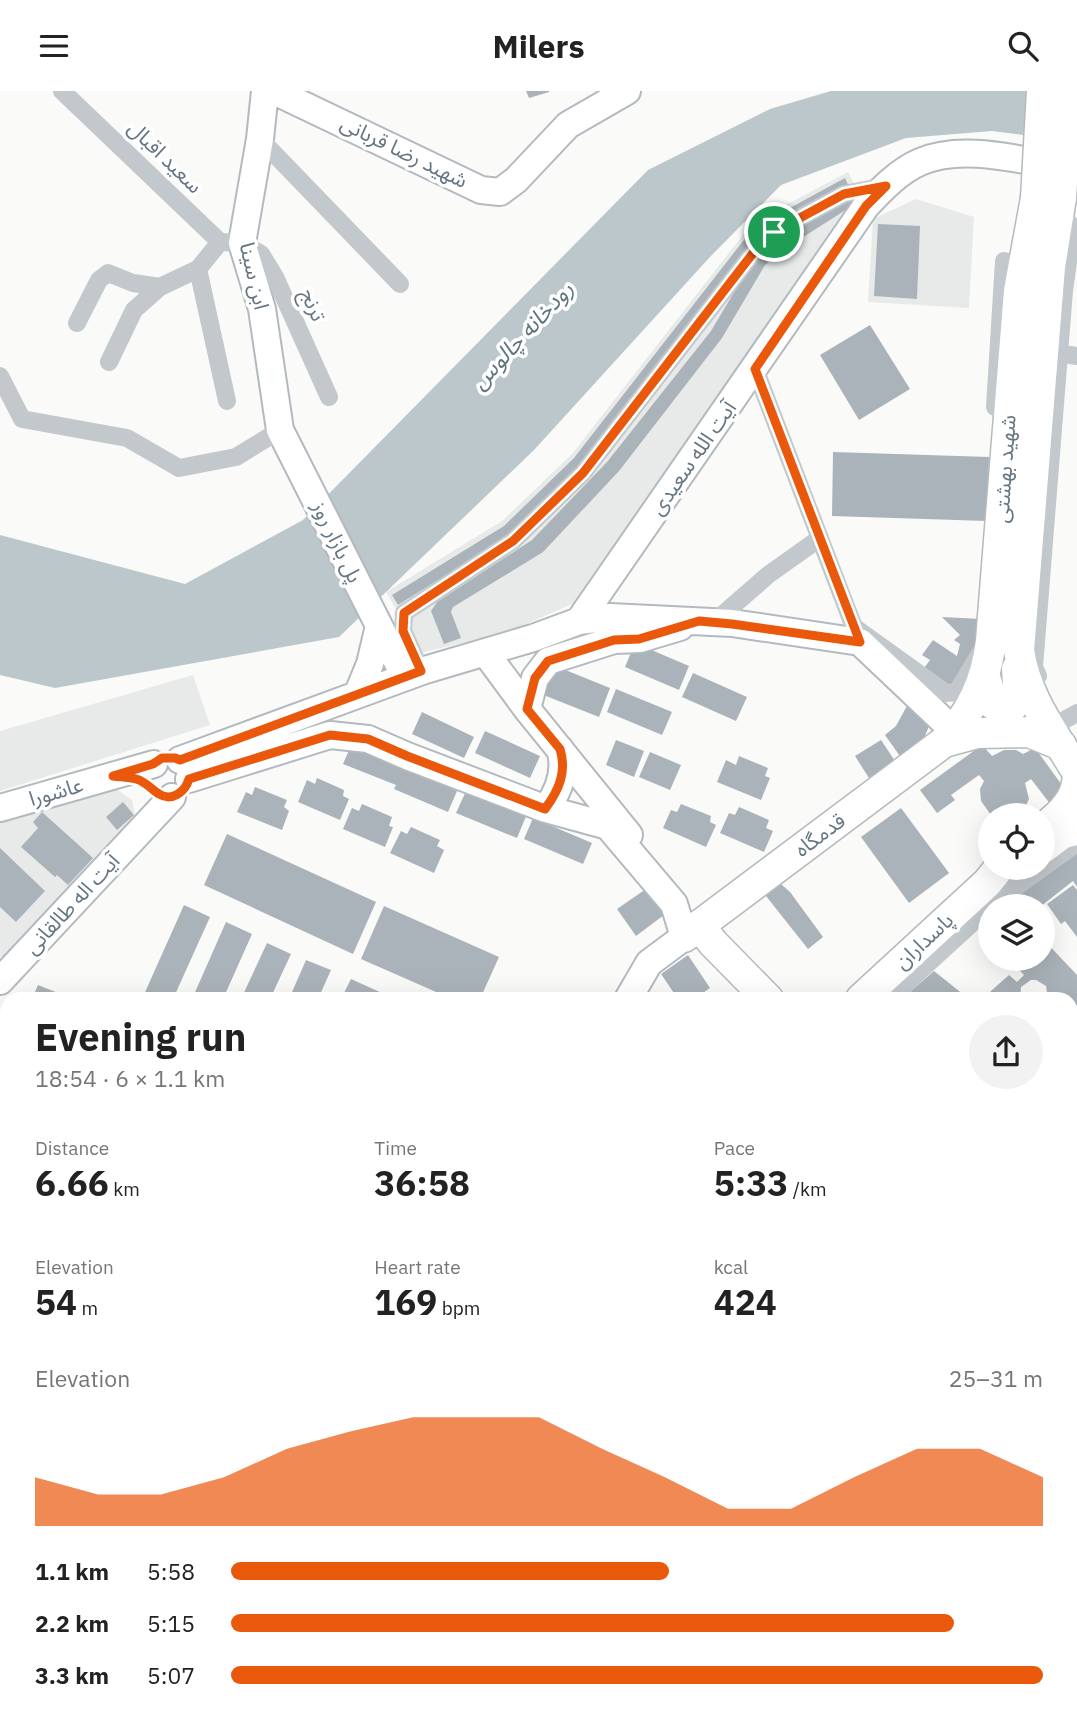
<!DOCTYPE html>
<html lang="en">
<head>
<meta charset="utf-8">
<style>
  body { margin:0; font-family:"IBM Plex Sans","Noto Sans Arabic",sans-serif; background:#f2f2f2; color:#222; height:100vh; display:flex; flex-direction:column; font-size:26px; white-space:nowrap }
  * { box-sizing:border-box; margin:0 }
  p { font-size:23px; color:#767676 }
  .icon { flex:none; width:38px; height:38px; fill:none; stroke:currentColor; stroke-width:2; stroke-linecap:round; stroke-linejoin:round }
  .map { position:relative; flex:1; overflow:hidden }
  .details { position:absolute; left:0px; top:901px; width:1078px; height:726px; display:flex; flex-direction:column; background:#fff; border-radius:21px 21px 0 0; box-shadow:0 7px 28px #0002 }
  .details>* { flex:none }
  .controls { position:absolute; left:978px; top:712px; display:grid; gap:14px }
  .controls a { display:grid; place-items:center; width:77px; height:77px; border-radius:50%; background:#fff; box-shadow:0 7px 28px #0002; font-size:35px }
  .pin { position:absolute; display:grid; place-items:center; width:60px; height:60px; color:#fff; margin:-30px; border:4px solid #fff; border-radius:50%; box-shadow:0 2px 7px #0007 }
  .round { display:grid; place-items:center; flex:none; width:74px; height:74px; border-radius:37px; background:#f2f2f2 }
  .overview { display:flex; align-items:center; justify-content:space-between; height:119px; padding:0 35px }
  h1 { font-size:38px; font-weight:700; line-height:52px }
  .figures { display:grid; grid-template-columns:repeat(3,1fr); gap:10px; height:119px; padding:7px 35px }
  .figures div { display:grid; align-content:center }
  .figures b { font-size:35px; font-weight:700 }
  .figures small { font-size:19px; font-weight:400 }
  .figures p { font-size:19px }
  .chart { height:196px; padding:14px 35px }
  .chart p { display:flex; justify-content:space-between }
  .chart svg { width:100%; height:126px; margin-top:7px; fill:#ea580c; opacity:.7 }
  ul { padding:0 35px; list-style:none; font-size:23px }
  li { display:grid; grid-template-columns:112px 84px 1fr; align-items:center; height:52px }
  li i { height:18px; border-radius:9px; background:#ea580c }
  header { display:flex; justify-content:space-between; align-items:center; height:91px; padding:0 35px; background:#fff; font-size:32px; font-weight:700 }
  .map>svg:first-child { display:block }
  .built { fill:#e8e9e9 }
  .water { fill:#bbc7cb }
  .building { fill:#aab3b9 }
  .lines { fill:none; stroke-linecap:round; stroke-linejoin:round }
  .secondary-casing { stroke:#b3babf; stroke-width:30 }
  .primary-casing { stroke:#b5babe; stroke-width:33 }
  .street { stroke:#c3c8cc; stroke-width:18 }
  .secondary { stroke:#fff; stroke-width:26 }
  .primary { stroke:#fff; stroke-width:30 }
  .primary-bridge-casing { stroke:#b5babe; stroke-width:33; stroke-linecap:butt }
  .primary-bridge { stroke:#fff; stroke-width:30 }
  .route-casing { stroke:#fff; stroke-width:14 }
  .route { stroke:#ea580c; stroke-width:9 }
  .labels { text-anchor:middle; stroke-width:7; stroke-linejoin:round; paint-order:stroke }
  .street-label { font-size:21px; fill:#657683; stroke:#fff }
  .water-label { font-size:23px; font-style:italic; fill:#60757c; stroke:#fff }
</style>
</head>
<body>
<header><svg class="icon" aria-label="menu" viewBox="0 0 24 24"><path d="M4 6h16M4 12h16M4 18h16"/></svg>Milers<svg class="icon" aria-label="search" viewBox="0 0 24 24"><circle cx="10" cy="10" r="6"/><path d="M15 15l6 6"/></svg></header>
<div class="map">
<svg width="1077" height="1627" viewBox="0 0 1077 1627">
  <rect width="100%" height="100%" fill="#fafaf8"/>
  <!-- built -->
  <path class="built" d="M848 81 863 110 588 506 510 540 421 562 386 501 502 430 572 363 746 140 763 126Z
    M916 108 974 126 969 217 868 211 873 128Z
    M193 584 210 634 0 700V640Z
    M108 699H118L132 709 135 725 133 734 3 868 0 865V730Z"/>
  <!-- water -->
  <path class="water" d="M831 0H1077V51L992 40 906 47 781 94 709 167 534 359 339 546 55 597 0 584V444L185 493 303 429 648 79 770 18Z"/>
  <!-- building -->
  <path class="building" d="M526 0H549V1L529 7Z
    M845 87 849 96 770 139 581 373 510 444 398 514 392 504 504 435 574 367 747 145 764 131Z
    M848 106 852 115 789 155 765 174 722 247 619 380 543 461 453 516 451 521 461 547 444 553 431 520 437 511 532 449 607 371 711 240 755 166 778 145Z
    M878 133 920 135 917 208 874 205Z
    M870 234 910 298 859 329 820 264Z
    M833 361 989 366 987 430 832 425Z
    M942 526 982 528 981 554 956 597 922 580 930 569 922 564 933 549 957 565 960 553 954 549 960 544Z
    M635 552 689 575 679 599 625 576Z
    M553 574 610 597 599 626 541 603Z
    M693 582 747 606 736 630 682 606Z
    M616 598 672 621 662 644 607 621Z
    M908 613 932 628 924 647 902 668 885 644 896 635Z
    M422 621 474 646 464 667 412 643Z
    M485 640 540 665 530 687 475 662Z
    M616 649 644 660 634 686 606 674Z
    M881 649 895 670 869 687 855 665Z
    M353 650 403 677 457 700 448 721 394 698 396 694 343 673Z
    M982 654 992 665 1004 659H1016L1023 663 1035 657 1067 701 1051 714 1031 688 1025 692 1029 708 1023 721 1019 724H991L981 710 980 698 984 690 979 684 951 704 955 709 937 722 920 699Z
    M650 661 681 674 670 699 639 686Z
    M739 665 768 677 765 685 770 687 761 709 717 691 726 669 736 674Z
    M317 687 344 699 343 705 349 708 340 729 298 711 307 689 315 693Z
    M255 696 287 709 284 716 289 720 282 739 237 721 246 701 252 704Z
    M467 698 527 723 517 747 456 722Z
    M123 711 134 724 117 739 106 726Z
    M362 713 392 726 389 735 393 736 385 756 343 738 352 717 359 720Z
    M681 713 711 725 710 731 716 734 706 756 663 737 671 719 677 721Z
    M739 716 769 729 766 737 773 740 764 761 720 742 729 722 735 724Z
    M901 717 949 782 909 812 861 746Z
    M42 721 93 767 68 794 57 784 55 786 21 756 38 737 33 731Z
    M533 727 592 752 583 773 524 748Z
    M411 736 440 749 437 755 444 759 434 782 390 762 401 740 407 743Z
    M227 743 376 811 353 863 204 794Z
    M0 757 45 800 16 831 0 816Z
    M1077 757V796L1073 790 1040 816H1019L1012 807Z
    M781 793 790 801 823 846 808 858 766 805Z
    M1073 794 1077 799V846L1065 830 1061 833 1047 813Z
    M646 798 664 824 636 845 617 818Z
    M184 814 210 826 173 908H142Z
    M384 815 499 866 480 908H452L361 868Z
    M226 831 252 843 223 908H192Z
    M1043 848 1077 884V915L1071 922V908H1048L1046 895 1036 889H1031L1021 896 1020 908H982L1009 884 1017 891 1024 884 1009 868H1043Z
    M267 852 291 863 270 908H241Z
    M688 864 710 897 694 908H678L661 883Z
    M306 869 331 879 318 908H289Z
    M934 880 969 908H902Z
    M351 888 382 902 379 908H341Z
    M38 894 73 908H18L20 903 32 908Z
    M7 921V1006L0 1003V956L3 948 0 947V922Z
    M0 1554 7 1563V1620H56L60 1625 58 1627H0Z"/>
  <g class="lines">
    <defs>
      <path id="secondary" d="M265 0 260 48 242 152 262 218 280 339 405 586
        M274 0 481 99 500 101 516 89 568 34 627 0
        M579 530 866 115C881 99 899 80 920 71 961 53 1015 68 1058 75
        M485 561 527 618 629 744
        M358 602 370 573 379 535
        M527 618 535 587 548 570 614 549 640 548 680 536
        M180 669 425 579 533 547 579 530 610 526 732 532 860 551 954 640
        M189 688 330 644 368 648 407 665 546 718 608 735 674 813 684 846 649 872 628 908
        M0 717 154 673
        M546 718C559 700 567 680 560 658
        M0 890 172 706
        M0 1259 7 1261
        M832 1620 838 1627
        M193 1627 199 1620
        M249 1627 255 1620
        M442 1627 446 1620
        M946 1627 949 1620"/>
      <path id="primary" d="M1061 107 1050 176 1019 559C1025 605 1054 642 1077 681
        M985 586 993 613 1001 618H1010L1019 607 1017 578
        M944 651 977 642 1029 641 1061 654
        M1043 737C1058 726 1075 710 1077 691
        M1043 757 1063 742 1077 739
        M699 834 713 852 768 908
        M684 846 944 651C972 621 986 590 991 550L1019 200 1036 107
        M861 908 987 792 999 777"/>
    </defs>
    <!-- secondary casing -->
    <use href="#secondary" class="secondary-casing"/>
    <!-- primary casing -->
    <use href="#primary" class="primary-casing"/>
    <!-- street -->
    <path class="street" d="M62 0 220 151 242 152 261 163 275 186 329 306
      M260 48 400 193
      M198 178 227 310
      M77 232 99 189 108 182 133 192 160 196
      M1047 260 1077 265
      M109 271 134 219 160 196 198 178 220 151
      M755 278 857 544
      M0 285 22 328 127 347 179 377 236 366 280 339
      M995 316 1004 170
      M713 532 768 484 820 447
      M854 536 946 602 957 601 981 561
      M421 580 403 540 404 522 513 450 583 382 757 157 773 141 844 103 886 95
      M1038 585 1034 576 1064 200 1073 135
      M1050 637 1077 622
      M889 908 995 811 1077 752
      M1071 1039 1077 1044
      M1071 1080 1077 1072
      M0 1286 7 1267
      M0 1322 7 1325
      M1071 1331 1077 1337
      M0 1382 7 1384
      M0 1427 7 1428
      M1071 1512 1072 1511
      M796 1627 801 1620"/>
    <!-- secondary -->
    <use href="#secondary" class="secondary"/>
    <!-- primary -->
    <use href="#primary" class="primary"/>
    <defs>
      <path id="primary-bridge" d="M1036 107 1042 0
        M1061 107 1068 0"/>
    </defs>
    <!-- primary-bridge casing -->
    <use href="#primary-bridge" class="primary-bridge-casing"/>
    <!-- primary-bridge -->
    <use href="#primary-bridge" class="primary-bridge"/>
  </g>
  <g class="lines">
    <defs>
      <path id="route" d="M886 95 866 115 755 278 860 551 732 533 699 530 639 548 614 549 548 570 535 587 527 618 560 658C567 681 559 699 545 718L407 665 368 648 330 644 189 688C185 701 172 711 159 703 150 698 147 691 136 688 129 686 120 686 113 685L153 673 162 667H175L180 669 421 580 403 540 404 522 513 450 583 382 757 157 774 141 844 103Z"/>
    </defs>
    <!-- route casing -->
    <use href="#route" class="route-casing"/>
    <!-- route -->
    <use href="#route" class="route"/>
  </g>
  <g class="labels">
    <!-- street labels -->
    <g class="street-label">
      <text transform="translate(404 61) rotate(26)" y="7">شهید رضا قربانی</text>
      <text transform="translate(165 66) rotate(44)" y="7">سعید اقبال</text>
      <text transform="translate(254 185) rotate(77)" y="7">ابن سینا</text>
      <text transform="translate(313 214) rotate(66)" y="7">ترنج</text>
      <text transform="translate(693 367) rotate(-55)" y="7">آیت الله سعیدی</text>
      <text transform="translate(1005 378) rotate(-86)" y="7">شهید بهشتی</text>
      <text transform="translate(337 451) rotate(64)" y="7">پل بازار روز</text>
      <text transform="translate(56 701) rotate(-16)" y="7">عاشورا</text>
      <text transform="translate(820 744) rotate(-37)" y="7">قدمگاه</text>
      <text transform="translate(72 813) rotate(-47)" y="7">آیت اله طالقانی</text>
      <text transform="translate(924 850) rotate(-43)" y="7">پاسداران</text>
    </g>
    <!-- water labels -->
    <g class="water-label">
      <text transform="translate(522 244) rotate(-47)" y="8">رودخانه چالوس</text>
    </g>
  </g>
</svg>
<div class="controls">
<a><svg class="icon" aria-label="locate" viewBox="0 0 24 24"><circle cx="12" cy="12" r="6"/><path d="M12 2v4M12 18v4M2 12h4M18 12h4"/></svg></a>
<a><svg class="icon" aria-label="layers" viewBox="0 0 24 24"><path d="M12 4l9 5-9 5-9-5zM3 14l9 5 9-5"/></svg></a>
</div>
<div class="pin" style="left:774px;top:141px;background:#1e9e55"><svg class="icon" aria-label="arrive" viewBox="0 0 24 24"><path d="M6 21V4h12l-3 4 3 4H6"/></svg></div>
<section class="details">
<div class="overview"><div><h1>Evening run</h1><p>18:54 · 6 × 1.1 km</p></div><a class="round"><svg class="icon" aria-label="share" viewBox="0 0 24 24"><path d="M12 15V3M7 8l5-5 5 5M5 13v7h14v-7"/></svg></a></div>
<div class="figures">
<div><p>Distance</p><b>6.66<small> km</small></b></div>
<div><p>Time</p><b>36:58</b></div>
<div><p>Pace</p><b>5:33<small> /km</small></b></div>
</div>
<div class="figures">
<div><p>Elevation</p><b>54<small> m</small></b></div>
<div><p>Heart rate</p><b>169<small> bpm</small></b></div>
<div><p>kcal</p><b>424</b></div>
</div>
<div class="chart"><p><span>Elevation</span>25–31 m</p>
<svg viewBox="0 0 160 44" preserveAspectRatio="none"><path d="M0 44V27L10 33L20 33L30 27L40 17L50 11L60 6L70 6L80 6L90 17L100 27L110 38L120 38L130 27L140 17L150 17L160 27V44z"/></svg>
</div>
<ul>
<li><b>1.1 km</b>5:58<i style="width:54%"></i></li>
<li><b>2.2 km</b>5:15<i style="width:89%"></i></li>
<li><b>3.3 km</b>5:07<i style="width:100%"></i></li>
</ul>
</section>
</div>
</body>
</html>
